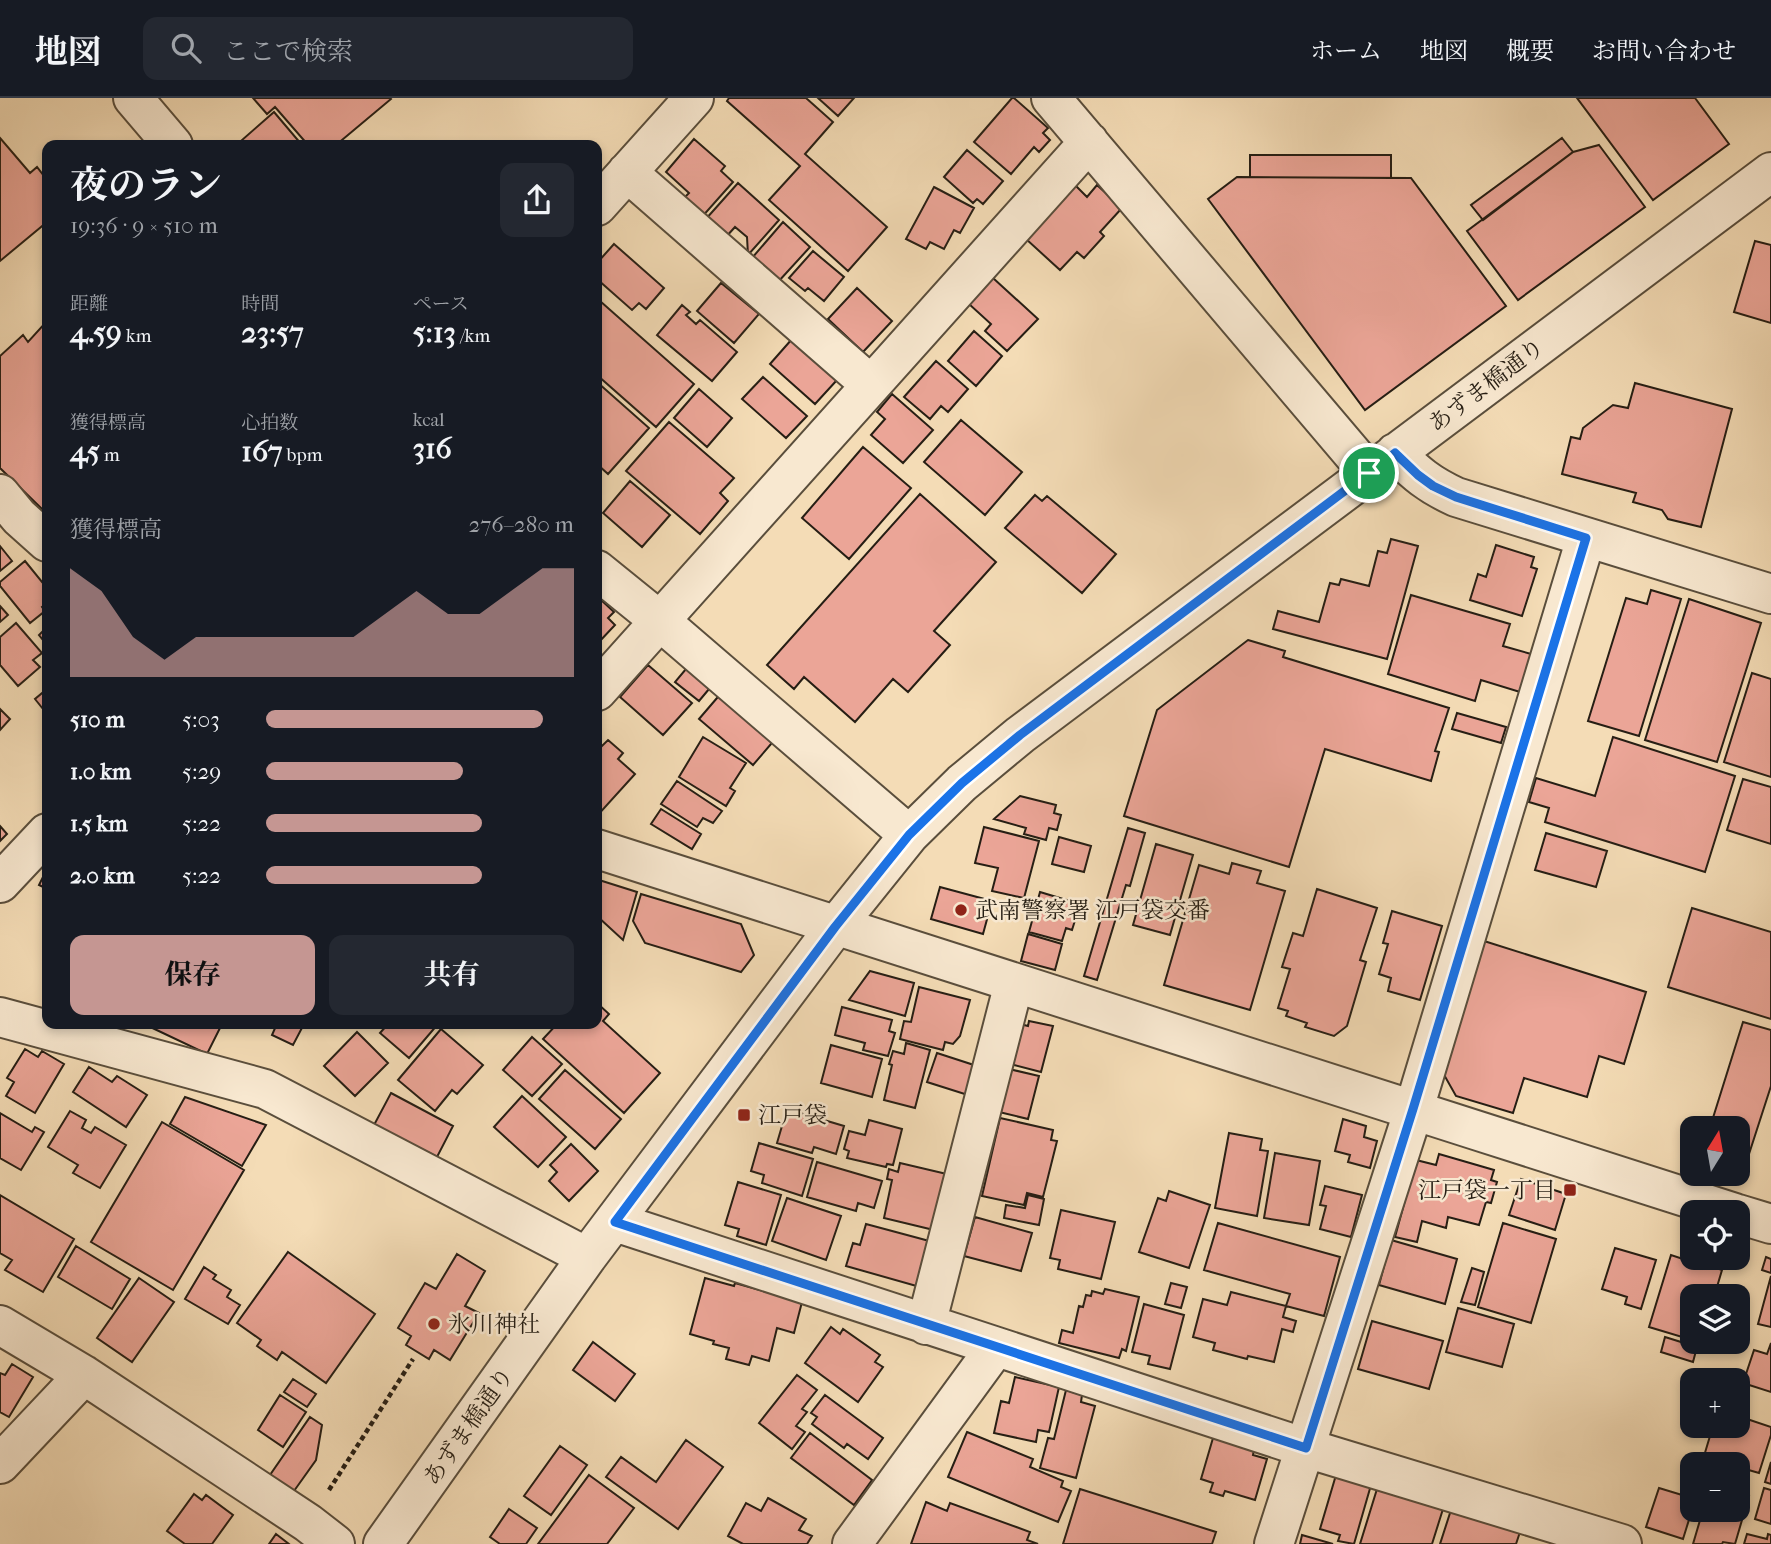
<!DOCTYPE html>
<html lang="ja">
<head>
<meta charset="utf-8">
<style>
  body { margin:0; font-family:"IM FELL French Canon","Noto Serif JP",serif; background:#242831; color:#f1f3f6; height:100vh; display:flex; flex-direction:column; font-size:26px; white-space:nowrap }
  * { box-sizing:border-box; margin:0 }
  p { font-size:23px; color:#9ea1a6 }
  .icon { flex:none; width:38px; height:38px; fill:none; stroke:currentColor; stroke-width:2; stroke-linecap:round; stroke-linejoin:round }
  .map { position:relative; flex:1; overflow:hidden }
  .side { position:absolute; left:42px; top:42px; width:560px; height:889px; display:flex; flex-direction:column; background:#171b24; border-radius:14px; box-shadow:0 4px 10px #0003 }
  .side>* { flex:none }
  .needle { width:46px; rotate:11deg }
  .controls { position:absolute; left:1680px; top:1018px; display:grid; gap:14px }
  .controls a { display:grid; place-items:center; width:70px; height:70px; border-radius:14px; background:#171b24; box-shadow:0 4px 10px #0003; font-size:35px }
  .pin { position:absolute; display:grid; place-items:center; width:60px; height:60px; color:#fff; margin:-30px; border:4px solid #fff; border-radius:50%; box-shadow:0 2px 7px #0007 }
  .round { display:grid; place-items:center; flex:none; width:74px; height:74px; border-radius:14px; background:#242831 }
  .head { display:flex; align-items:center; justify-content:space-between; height:119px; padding:0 28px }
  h1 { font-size:38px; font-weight:700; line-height:52px }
  .stats { display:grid; grid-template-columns:repeat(3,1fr); gap:10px; height:119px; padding:7px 28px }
  .stats div { display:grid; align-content:center }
  .stats b { font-size:30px; font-weight:700 }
  .stats small { font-size:19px; font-weight:400 }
  .stats p { font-size:19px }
  .chart { height:196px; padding:14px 28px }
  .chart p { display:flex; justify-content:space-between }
  .chart svg { width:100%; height:126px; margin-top:7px; fill:#c59692; opacity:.7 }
  .button { display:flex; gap:14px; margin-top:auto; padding:14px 28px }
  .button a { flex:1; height:80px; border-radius:14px; background:#c59692; color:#111; font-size:28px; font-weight:700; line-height:80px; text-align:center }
  .button a+a { background:#242831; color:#f1f3f6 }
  ul { padding:0 28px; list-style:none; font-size:23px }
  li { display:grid; grid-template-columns:112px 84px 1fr; align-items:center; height:52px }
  li i { height:18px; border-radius:9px; background:#c59692 }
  header { display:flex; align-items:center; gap:42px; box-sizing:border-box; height:98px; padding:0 35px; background:#171b24; border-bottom:2px solid #363941 }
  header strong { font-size:33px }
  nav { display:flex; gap:38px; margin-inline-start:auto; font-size:24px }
  .search { width:490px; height:63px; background:#242831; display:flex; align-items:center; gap:18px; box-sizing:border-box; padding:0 24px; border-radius:14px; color:#9ea1a6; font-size:26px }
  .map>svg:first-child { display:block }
  .building { fill:#eba597; stroke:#261e14; stroke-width:2 }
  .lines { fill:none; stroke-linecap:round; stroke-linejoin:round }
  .minor-casing { stroke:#5a4e3c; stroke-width:42 }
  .path { stroke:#261e14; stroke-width:4.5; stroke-dasharray:5 3.5; stroke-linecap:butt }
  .minor { stroke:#f8e8d0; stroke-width:38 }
  .route-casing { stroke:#fff; stroke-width:14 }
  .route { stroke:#1a73e8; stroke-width:9 }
  .poi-dot { fill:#8f2418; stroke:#f8e8d0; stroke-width:2.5 }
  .labels { text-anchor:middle; stroke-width:5; stroke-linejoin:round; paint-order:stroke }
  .street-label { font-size:23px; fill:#261e14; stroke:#f8e8d0 }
  .poi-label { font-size:23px; fill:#261e14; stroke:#f8e8d0; text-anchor:start }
</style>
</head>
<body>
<header>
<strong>地図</strong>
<div class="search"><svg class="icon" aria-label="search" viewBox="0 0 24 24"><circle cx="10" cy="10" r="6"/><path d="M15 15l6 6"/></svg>ここで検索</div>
<nav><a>ホーム</a><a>地図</a><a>概要</a><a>お問い合わせ</a></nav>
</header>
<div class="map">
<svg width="1771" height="1446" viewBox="0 0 1771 1446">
  <rect width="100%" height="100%" fill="#f4dcb6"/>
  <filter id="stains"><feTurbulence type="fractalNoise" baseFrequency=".00286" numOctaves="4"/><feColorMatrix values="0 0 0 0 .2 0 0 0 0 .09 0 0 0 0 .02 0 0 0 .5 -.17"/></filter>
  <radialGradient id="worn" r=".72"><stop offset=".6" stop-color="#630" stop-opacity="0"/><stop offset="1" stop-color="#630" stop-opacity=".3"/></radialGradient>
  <!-- building -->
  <path class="building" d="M253 0H390L391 1 336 47H308L275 9 267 16Z
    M729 0H806L833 24 805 56 887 129 848 173 769 102 800 68 727 3Z
    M818 0H854L838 18Z
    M1012 0H1014L1048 30 1043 35 1050 42 1039 54 1034 49 1011 76 974 44Z
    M1577 0H1695L1729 46 1653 102Z
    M274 14 302 47H246L242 42Z
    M0 40 30 75 37 69 47 82V124L0 163Z
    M1562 40 1573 54 1483 122 1471 107Z
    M694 41 725 68 721 73 733 84 701 120 684 100 689 95 666 74Z
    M1599 47 1645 109 1518 202 1467 133 1573 54Z
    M967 52 1003 83 983 106 977 101 973 105 944 79Z
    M1250 57H1391V80L1250 79Z
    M1237 79 1411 80 1506 208 1365 312 1208 101Z
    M738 85 779 122 748 157 747 139 735 129 725 140 705 122Z
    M1075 87 1087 99 1097 87 1122 110 1100 134 1104 138 1084 160 1077 154 1060 172 1026 141Z
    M934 89 974 110 960 135 954 132 944 151 930 144 926 151 906 141Z
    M783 124 810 149 778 184 752 160Z
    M1755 143 1771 147V225L1734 214Z
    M614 146 664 190 646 211 639 205 632 212 597 181V165Z
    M813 153 844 179 824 203 808 190 805 193 789 180Z
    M993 180 1038 221 1007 253 985 233 991 226 969 206Z
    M721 185 759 216 734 245 697 213Z
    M857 190 892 223 863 254 828 221Z
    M600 203 694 286 656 329 597 277V207Z
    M682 207 690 214 686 217 696 226 700 222 737 254 712 283 657 237Z
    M47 223V408L43 412 0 370V258L23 237 28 244Z
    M974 233 1002 258 976 288 948 263Z
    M792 241 837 282 815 306 770 266Z
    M936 263 968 291 948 314 941 308 930 321 904 299Z
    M763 279 807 318 786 340 742 301Z
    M597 284 649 330 608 376 597 366Z
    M1635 285 1732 311 1701 429 1668 421 1662 412 1633 404 1636 395 1562 376 1571 339 1580 341 1583 330 1613 307 1628 310Z
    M699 291 732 320 707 349 674 320Z
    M892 296 933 332 903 365 871 337 885 321 877 314Z
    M961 322 1022 374 985 417 924 364Z
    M669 324 734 380 720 395 728 403 700 436 626 373Z
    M863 349 911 390 849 461 802 420Z
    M630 383 670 417 642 449 603 415Z
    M920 396 996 464 934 533 950 547 908 594 893 581 855 624 804 579 794 591 767 567Z
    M1035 397 1042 403 1047 398 1116 456 1082 495 1005 430Z
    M1391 441 1418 448 1387 561 1273 531 1278 513 1319 524 1330 485 1339 487 1341 481 1369 488 1378 453 1387 455Z
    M1496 447 1534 459 1531 469 1537 471 1522 518 1470 502 1478 476 1486 479Z
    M0 448 12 463 0 473Z
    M25 463 47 490V505L42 509 45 513 30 525 0 488V484Z
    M1651 492 1681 501 1639 638 1588 623 1626 500 1647 506Z
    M1411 497 1510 526 1503 548 1531 556 1520 594 1481 582 1475 603 1388 576Z
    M599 500 614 514 608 520 615 527 598 545 597 544V501Z
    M1689 501 1761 525 1717 664 1645 642Z
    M0 508 8 517 0 524Z
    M16 525 42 555 33 562 40 569 18 588 0 567V539Z
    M47 529V547L39 537Z
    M1248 542 1285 553 1283 559 1449 610 1435 653 1439 654 1431 683 1325 651 1289 769 1124 718 1157 612Z
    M691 565 714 585 699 603 675 584Z
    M648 567 692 605 663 637 620 599Z
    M1752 575 1771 581V679L1724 664Z
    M47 591V616L35 601Z
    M723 593 777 639 753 667 699 621Z
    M0 611 10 621 0 632Z
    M1457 615 1506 629 1501 645 1452 631Z
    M703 639 746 665 730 690 735 693 726 708 679 679Z
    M1613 639 1735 678 1705 774 1545 724 1549 710 1529 704 1536 680 1595 698Z
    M608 642 623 655 618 661 635 676 597 718V644L602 648Z
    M1743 681 1771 689V746L1727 732Z
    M677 683 722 713 713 725 703 720 697 729 661 706Z
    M1020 698 1056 707 1054 715 1061 717 1057 732 1049 730 1046 742 1024 736 1026 730 994 721Z
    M661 711 701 736 692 751 651 726Z
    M0 728 7 736 0 743Z
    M984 729 1039 743 1024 800 992 793 998 770 975 765Z
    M1128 730 1145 735 1130 788 1126 787 1097 882 1084 878Z
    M1546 735 1607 753 1596 789 1535 772Z
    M1059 739 1091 748 1084 774 1052 766Z
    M1156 746 1193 757 1170 837 1133 827Z
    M1232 765 1261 773 1257 785 1285 793 1250 912 1164 887 1199 767 1229 776Z
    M47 771V791L39 787Z
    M599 782 637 794 623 842 597 818V785Z
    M940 789 992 803 983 836 931 821Z
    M1317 791 1377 810 1360 862 1366 864 1347 928 1334 938 1305 929 1307 925 1286 918 1288 913 1278 910 1290 871 1282 869 1293 835 1303 838Z
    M1040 794 1073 804 1070 814 1077 816 1072 832 1066 830 1062 843 1029 834Z
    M641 796 741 826 754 857 741 874 645 845 633 823Z
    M1692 810 1771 834V921L1668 889Z
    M1392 813 1442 828 1420 902 1388 893 1391 880 1379 876 1388 846 1383 845Z
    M1028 836 1062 846 1055 872 1021 863Z
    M1484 843 1646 894 1624 966 1599 958 1587 999 1524 980 1513 1015 1456 998 1443 975Z
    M870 873 914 885 905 918 849 902Z
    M919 889 970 902 960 938 953 946 945 944 943 952 900 941 904 923 911 924Z
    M597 905 609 916 603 923 660 975 624 1015 543 941 557 926H597Z
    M842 909 892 922 889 933 895 935 888 958 863 952 865 945 835 937Z
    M1029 923 1053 928 1041 974 1010 966 1020 926 1028 928Z
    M1743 924 1771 932V988L1749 1056 1738 1052V1031H1718L1720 1025 1712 1023Z
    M144 926H222L207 956Z
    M272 926H304L293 947 272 937 276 928Z
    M388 926H438L409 960 380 935Z
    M441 931 483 967 457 996 452 992 435 1013 398 982Z
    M357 934 388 965 355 998 324 968Z
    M532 939 562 966 532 998 503 972Z
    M906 945 930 952 915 1010 884 1002 892 967 889 966 893 953 904 956Z
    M831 947 882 961 872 999 821 985Z
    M25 951 38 959 42 953 64 966 35 1015 6 998 14 984 7 980Z
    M937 955 980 969 971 998 927 984Z
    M89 969 112 984 117 978 147 997 126 1029 73 994Z
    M1009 971 1039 978 1028 1021 999 1014Z
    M565 972 621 1021 595 1051 539 1001Z
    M391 995 453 1028 437 1059 374 1027Z
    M522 998 566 1039 538 1069 494 1029Z
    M185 999 266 1027 242 1068 170 1026Z
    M787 1011 844 1028 836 1056 814 1049 812 1055 777 1045Z
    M70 1013 86 1022 82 1030 91 1035 95 1029 126 1047 100 1090 73 1075 78 1067 48 1049Z
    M0 1015 32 1034 35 1029 44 1034 21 1072 0 1060Z
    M1000 1020 1053 1032 1051 1042 1057 1043 1043 1099 1027 1095 1024 1107 982 1098Z
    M1343 1021 1366 1028 1364 1039 1377 1043 1370 1070 1348 1064 1350 1057 1335 1053Z
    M869 1022 902 1031 893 1067 887 1066 886 1069 847 1060 849 1053 844 1051 849 1033 865 1037Z
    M162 1024 244 1072 173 1192 91 1144Z
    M1229 1035 1262 1041 1260 1052 1268 1053 1257 1118 1215 1110Z
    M759 1045 813 1061 802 1098 762 1085 764 1077 751 1073Z
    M571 1046 598 1073 569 1103 549 1083 557 1074 550 1067Z
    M1275 1055 1320 1063 1309 1127 1264 1120Z
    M1439 1056 1494 1072 1491 1082 1497 1084 1491 1105 1486 1104 1479 1127 1448 1119 1446 1130 1422 1123 1417 1144 1395 1139 1416 1062 1436 1067Z
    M817 1064 882 1083 874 1110 858 1105 856 1113 807 1099Z
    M900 1065 951 1077 938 1133 884 1120 892 1082 887 1081 889 1071 898 1074Z
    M1521 1081 1566 1096 1555 1132 1509 1117Z
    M738 1084 781 1097 766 1147 737 1138 739 1131 725 1127Z
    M1325 1088 1362 1097 1351 1139 1320 1131 1326 1108 1320 1107Z
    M1169 1093 1210 1107 1189 1170 1139 1154 1158 1100 1166 1103Z
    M0 1097 74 1141 43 1194 5 1172 12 1162 0 1155Z
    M1028 1097 1044 1101 1039 1127 1004 1120 1006 1107 1025 1110Z
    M787 1100 841 1118 826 1162 772 1143Z
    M1061 1112 1115 1124 1101 1181 1058 1171 1060 1162 1050 1160Z
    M975 1119 1032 1135 1021 1173 964 1158Z
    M1218 1125 1340 1159 1324 1218 1286 1208 1290 1196 1204 1172Z
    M1503 1125 1556 1141 1531 1225 1478 1209Z
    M866 1126 933 1144 920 1189 846 1168 853 1145 860 1147Z
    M1692 1139V1160H1714L1711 1168 1722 1172 1714 1199H1692V1242L1649 1229 1671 1157 1686 1162Z
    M1391 1142 1457 1161 1445 1206 1379 1187Z
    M76 1148 130 1181 112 1211 58 1179Z
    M1615 1150 1656 1162 1641 1211 1625 1206 1627 1199 1602 1191Z
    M288 1154 375 1216 326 1285 282 1254 277 1262 257 1248 261 1242 237 1225Z
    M457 1156 485 1173 465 1208 479 1215 450 1262 434 1252 429 1261 406 1247 411 1238 398 1230 425 1185 436 1191Z
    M1766 1159 1771 1161V1175L1762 1172Z
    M204 1169 216 1177 213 1181 231 1192 227 1199 240 1207 228 1226 185 1201Z
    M1472 1170 1484 1174 1475 1207 1461 1204Z
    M1771 1178V1229L1758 1226Z
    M139 1180 174 1204 132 1264 97 1240Z
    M705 1180 734 1188 735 1185 802 1204 794 1235 777 1230 769 1263 752 1258 749 1267 726 1261 729 1250 713 1246 714 1243 690 1236Z
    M1171 1185 1187 1189 1181 1210 1165 1206Z
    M1105 1191 1139 1199 1126 1253 1122 1251 1119 1260 1059 1245 1062 1232 1073 1235 1079 1208 1083 1209 1086 1197 1091 1198 1092 1193 1103 1196Z
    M1231 1194 1286 1208 1283 1219 1296 1223 1293 1234 1282 1231 1274 1264 1248 1258 1247 1261 1213 1252 1215 1245 1193 1239 1203 1201 1227 1207Z
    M1144 1206 1184 1217 1170 1271 1148 1266 1150 1258 1132 1254Z
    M1458 1210 1514 1226 1502 1269 1446 1254Z
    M1372 1223 1443 1243 1429 1291 1358 1271Z
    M831 1229 840 1236 843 1231 880 1257 875 1264 883 1269 858 1304 805 1265Z
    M1665 1239 1697 1249 1693 1264 1661 1254Z
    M593 1244 635 1276 615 1303 573 1272Z
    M1771 1245V1294L1743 1285 1754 1252 1767 1256Z
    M12 1266 33 1279 9 1319 0 1314V1275L5 1277Z
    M797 1277 817 1292 802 1311 807 1314 796 1328 805 1334 792 1351 759 1325Z
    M1015 1279 1059 1289 1049 1334 1038 1332 1036 1344 994 1335 1001 1303 1009 1305Z
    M293 1281 316 1296 307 1309 284 1294Z
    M1066 1292 1082 1297 1081 1304 1095 1308 1076 1380 1040 1370 1048 1340 1054 1341Z
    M280 1297 306 1314 283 1349 258 1332Z
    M825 1297 883 1340 868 1361 847 1346 844 1350 812 1326 817 1319 811 1315Z
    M1738 1318 1771 1329V1337L1759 1375 1738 1369V1367H1731L1704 1358 1713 1328H1738Z
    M310 1319 322 1327 316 1362 294 1393 270 1377Z
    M967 1334 1033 1361 1030 1369 1063 1383 1061 1389 1071 1393 1058 1424 948 1379Z
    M810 1335 872 1382 854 1407 791 1360Z
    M1213 1340 1254 1352 1253 1357 1267 1361 1255 1402 1225 1393 1223 1398 1210 1394 1213 1385 1201 1381Z
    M686 1342 723 1369 678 1431 606 1379 621 1359 656 1384Z
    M560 1348 587 1367 551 1417 524 1398Z
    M1771 1364V1386L1765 1384Z
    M589 1377 634 1410 607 1446H538Z
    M1336 1377 1371 1387 1354 1446 1338 1443 1340 1437 1320 1431Z
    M1659 1390 1692 1400V1412L1683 1441 1646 1429Z
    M1764 1390 1771 1392V1426L1755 1421Z
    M1080 1391 1216 1434 1212 1446H1063Z
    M1377 1391 1443 1411 1432 1446H1360Z
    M1738 1394 1749 1398 1735 1446 1723 1444 1722 1446H1693L1703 1412H1738Z
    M194 1396 202 1402 206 1397 233 1417 212 1446H185L167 1433Z
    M768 1400 806 1421 799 1432 812 1438 807 1446H743L728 1438 746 1405 761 1413Z
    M926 1404 947 1413 950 1405 1030 1434 1027 1442 1038 1446H911Z
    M509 1411 537 1430 526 1446H500L490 1439Z
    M1451 1412 1520 1434 1516 1446H1440Z
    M276 1436 289 1446H269Z
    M1747 1436 1767 1441 1768 1436 1771 1437V1446H1744Z
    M1302 1437 1333 1446H1300Z"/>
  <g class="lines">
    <defs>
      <path id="minor" d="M133 0 173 47
        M1051 0 1369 375
        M627 74 871 287
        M597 108 694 0
        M1395 355C1417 376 1428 386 1456 399L1771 496
        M0 396 19 419 47 444
        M597 472 660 523 909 737
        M597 593 1089 44
        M597 751C976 875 1356 993 1735 1115
        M0 785 47 735
        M0 919 265 991 587 1159
        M1738 1116 1771 1126
        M615 1124 1306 1350 1622 1446
        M0 1227 84 1277 308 1425 335 1446
        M926 1227 1014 885
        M0 1366 84 1277
        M383 1446 587 1159 835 829 909 737 962 685 1020 637 1771 74
        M852 1446 996 1249
        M1274 1446 1414 1011 1586 440"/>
    </defs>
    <!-- minor casing -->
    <use href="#minor" class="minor-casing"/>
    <!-- path -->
    <path class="path" d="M329 1392 413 1261"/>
    <!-- minor -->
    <use href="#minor" class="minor"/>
  </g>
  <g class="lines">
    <defs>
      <path id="route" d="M1395 355 1418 377 1433 388 1456 399 1586 440 1413 1011 1306 1350 615 1124 835 829 909 737 962 685 1020 637Z"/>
    </defs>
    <!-- route casing -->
    <use href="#route" class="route-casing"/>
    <!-- route -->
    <use href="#route" class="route"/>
  </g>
  <!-- markers -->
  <g class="poi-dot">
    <circle cx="961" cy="812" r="7"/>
    <rect x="737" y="1010" width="14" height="14" rx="3.5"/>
    <rect x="1563" y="1085" width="14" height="14" rx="3.5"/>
    <circle cx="434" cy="1226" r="7"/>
  </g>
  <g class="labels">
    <!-- street labels -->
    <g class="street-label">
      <text transform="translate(1486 287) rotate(-37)" y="8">あずま橋通り</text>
      <text transform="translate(468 1328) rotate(-55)" y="8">あずま橋通り</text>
    </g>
    <!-- poi labels -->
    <g class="poi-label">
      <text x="975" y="820">武南警察署 江戸袋交番</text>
      <text x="758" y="1025">江戸袋</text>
      <text x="1556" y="1100" text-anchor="end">江戸袋一丁目</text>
      <text x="448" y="1234">氷川神社</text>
    </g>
  </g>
  <rect width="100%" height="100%" filter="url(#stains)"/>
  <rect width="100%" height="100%" fill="url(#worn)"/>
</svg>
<div class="controls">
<a><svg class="needle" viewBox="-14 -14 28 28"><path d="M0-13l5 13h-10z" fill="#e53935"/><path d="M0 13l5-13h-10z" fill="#9ea1a6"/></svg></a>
<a><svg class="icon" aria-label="locate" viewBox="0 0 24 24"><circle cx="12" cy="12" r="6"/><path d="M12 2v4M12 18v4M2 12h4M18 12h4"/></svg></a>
<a><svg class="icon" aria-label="layers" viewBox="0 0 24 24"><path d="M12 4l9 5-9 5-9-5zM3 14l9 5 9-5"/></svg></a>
<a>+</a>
<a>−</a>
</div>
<div class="pin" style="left:1369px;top:375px;background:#1e9e55"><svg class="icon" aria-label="arrive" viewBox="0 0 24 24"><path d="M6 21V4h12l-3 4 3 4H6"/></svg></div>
<section class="side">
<div class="head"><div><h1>夜のラン</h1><p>19:36 · 9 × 510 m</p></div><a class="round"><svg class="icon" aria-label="share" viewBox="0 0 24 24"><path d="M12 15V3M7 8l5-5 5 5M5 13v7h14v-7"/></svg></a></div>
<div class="stats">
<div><p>距離</p><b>4.59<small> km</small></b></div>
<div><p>時間</p><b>23:57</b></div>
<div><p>ペース</p><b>5:13<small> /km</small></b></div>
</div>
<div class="stats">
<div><p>獲得標高</p><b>45<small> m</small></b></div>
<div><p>心拍数</p><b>167<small> bpm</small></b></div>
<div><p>kcal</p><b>316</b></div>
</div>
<div class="chart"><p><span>獲得標高</span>276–280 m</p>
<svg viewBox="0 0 160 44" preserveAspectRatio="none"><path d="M0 44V6L10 14L20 30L30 38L40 30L50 30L60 30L70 30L80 30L90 30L100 22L110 14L120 22L130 22L140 14L150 6L160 6V44z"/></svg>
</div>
<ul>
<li><b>510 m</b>5:03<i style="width:90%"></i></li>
<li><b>1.0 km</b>5:29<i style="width:64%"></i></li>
<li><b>1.5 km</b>5:22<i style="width:70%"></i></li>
<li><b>2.0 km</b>5:22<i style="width:70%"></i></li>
</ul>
<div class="button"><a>保存</a><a>共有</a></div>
</section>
</div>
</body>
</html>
